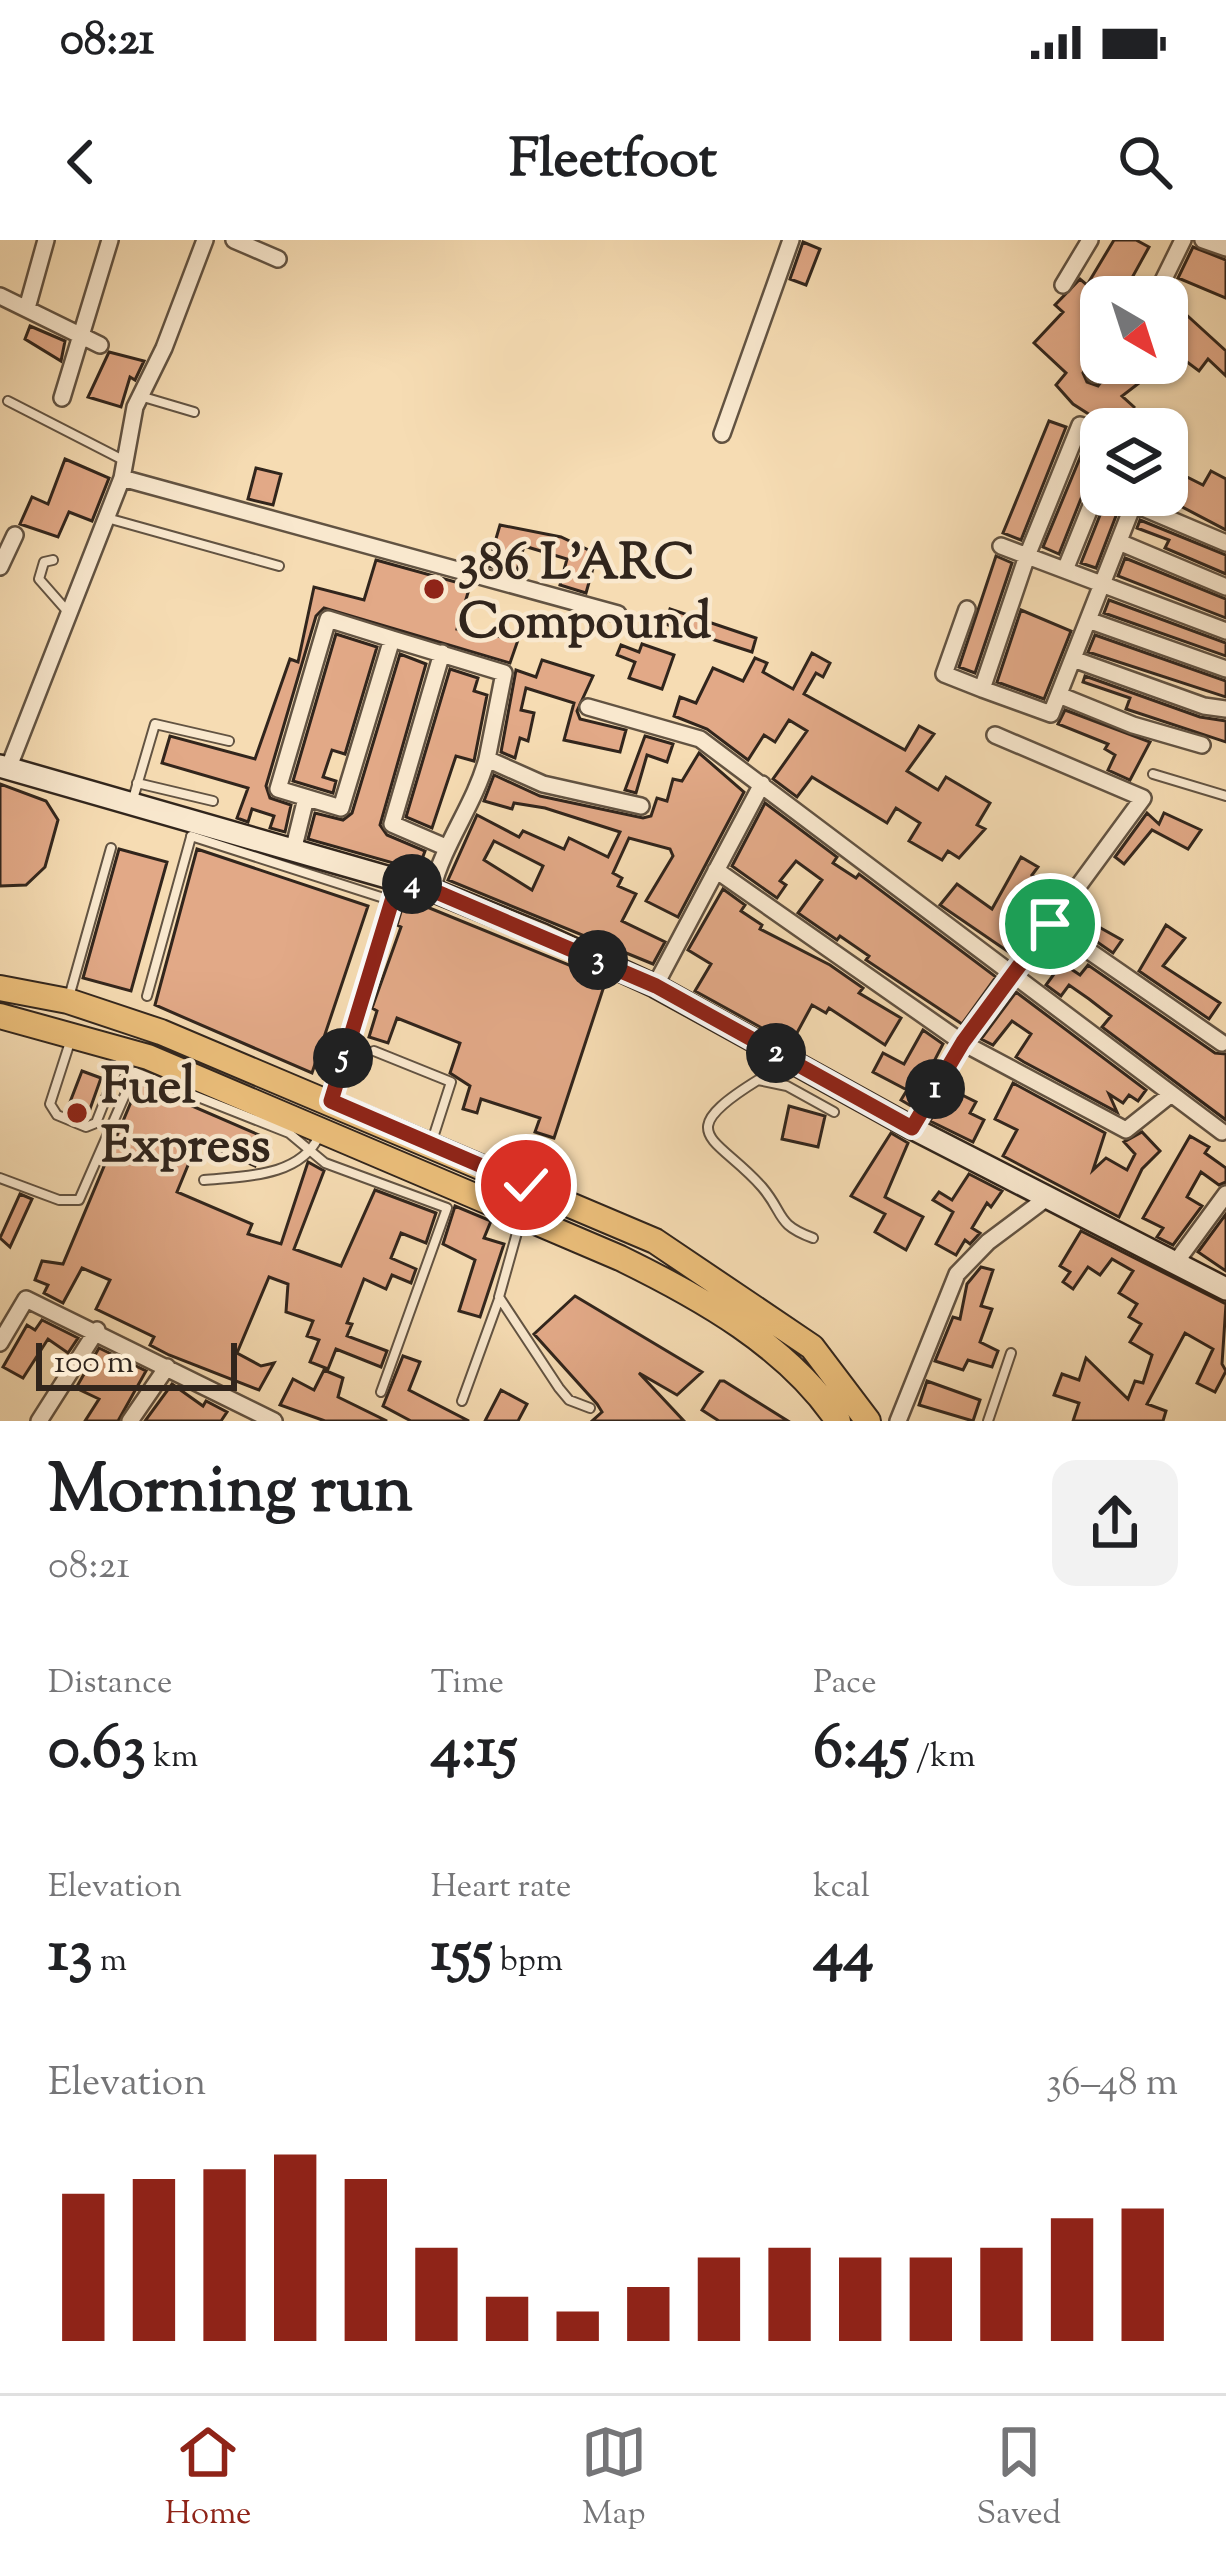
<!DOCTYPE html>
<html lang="en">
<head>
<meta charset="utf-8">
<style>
  body { margin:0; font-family:"Sorts Mill Goudy",serif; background:#f2f2f2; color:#202124; height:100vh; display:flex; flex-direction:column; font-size:45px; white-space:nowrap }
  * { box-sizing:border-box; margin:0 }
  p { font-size:39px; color:#757577 }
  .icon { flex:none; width:66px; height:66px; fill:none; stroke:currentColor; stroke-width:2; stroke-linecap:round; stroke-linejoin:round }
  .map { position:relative; height:1181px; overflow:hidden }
  .panel { display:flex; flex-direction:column; background:#fff; flex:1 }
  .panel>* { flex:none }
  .needle { width:78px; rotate:141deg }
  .fabs { position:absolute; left:1080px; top:36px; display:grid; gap:24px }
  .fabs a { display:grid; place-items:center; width:108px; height:108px; border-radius:24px; background:#fff; box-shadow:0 3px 9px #0004; font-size:60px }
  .scale { position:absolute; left:36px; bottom:30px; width:201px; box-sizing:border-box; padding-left:12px; border:6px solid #31251c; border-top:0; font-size:33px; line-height:42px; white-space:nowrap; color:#31251c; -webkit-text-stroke:9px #f9e8ce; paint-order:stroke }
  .pin { position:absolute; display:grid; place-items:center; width:102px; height:102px; color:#fff; margin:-51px; border:6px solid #fff; border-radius:50%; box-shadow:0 3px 12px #0007 }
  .km { position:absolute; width:60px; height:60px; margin:-30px; border-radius:50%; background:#222; color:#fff; font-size:33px; line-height:60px; text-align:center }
  .round { display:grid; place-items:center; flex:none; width:126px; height:126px; border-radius:24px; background:#f2f2f2 }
  .summary { display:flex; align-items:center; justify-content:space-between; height:204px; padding:0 48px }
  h1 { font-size:66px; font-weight:700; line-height:90px }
  .figures { display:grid; grid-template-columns:repeat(3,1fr); gap:18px; height:204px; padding:12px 48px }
  .figures div { display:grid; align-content:center }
  .figures b { font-size:60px; font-weight:700 }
  .figures small { font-size:33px; font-weight:400 }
  .figures p { font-size:33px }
  .chart { height:336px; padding:24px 48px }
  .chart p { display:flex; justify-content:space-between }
  .chart svg { width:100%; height:216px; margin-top:12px; stroke:#8f2418; stroke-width:6 }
  .status { display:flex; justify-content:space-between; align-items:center; height:84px; padding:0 60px; background:#fff; direction:ltr }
  .status svg { height:33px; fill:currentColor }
  header { display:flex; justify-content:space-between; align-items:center; height:156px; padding:0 48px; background:#fff; font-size:54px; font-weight:700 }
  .tabs { display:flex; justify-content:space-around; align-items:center; height:168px; border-top:3px solid #e0e0e0; background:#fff; font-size:33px; color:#757577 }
  .tabs a { display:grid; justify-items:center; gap:6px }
  .tabs .selected { color:#8f2418 }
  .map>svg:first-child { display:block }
  .building { fill:#e2a987; stroke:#31251c; stroke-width:3; fill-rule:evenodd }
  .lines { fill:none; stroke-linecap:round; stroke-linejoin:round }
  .lane-casing { stroke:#625342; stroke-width:12 }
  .street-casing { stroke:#625342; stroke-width:20 }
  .secondary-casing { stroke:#31251c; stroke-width:26 }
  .primary-casing { stroke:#31251c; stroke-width:28 }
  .lane { stroke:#f9e8ce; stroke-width:8 }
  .street { stroke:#f9e8ce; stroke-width:15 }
  .secondary { stroke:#f9e8ce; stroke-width:21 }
  .primary { stroke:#ebbe7a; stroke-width:24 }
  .route-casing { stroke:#fff; stroke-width:24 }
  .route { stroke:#8f2418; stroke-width:15 }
  .poi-dot { fill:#8f2418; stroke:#f9e8ce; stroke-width:4.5 }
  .labels { text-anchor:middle; stroke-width:9; stroke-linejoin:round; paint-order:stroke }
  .poi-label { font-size:51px; font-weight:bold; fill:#31251c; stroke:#f9e8ce; text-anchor:start }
</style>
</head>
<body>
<div class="status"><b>08:21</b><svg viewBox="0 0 49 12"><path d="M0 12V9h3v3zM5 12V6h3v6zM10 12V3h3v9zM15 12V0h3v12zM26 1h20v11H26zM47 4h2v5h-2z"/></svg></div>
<header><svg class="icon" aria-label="back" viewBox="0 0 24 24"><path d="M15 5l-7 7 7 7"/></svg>Fleetfoot<svg class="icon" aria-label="search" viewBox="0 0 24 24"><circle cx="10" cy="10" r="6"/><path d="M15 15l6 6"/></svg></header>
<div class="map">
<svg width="1226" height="1181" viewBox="0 0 1226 1181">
  <rect width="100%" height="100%" fill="#f6dcb3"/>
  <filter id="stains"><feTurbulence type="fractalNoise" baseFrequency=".00167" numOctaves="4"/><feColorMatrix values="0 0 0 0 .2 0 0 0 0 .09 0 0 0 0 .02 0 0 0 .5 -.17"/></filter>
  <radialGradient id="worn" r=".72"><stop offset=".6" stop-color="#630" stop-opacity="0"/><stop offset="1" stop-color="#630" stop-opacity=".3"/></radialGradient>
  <!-- building -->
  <path class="building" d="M1114 0H1136L1149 7 1128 45 1143 57H1101V107L1083 133 1087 142 1098 146 1116 123H1146L1139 143 1122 156 1134 167 1122 189H1112L1073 164 1056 145 1066 133 1034 103 1063 72 1055 65 1080 39 1087 45Z
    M803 2 820 9 806 45 790 39Z
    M1193 7 1226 20V58L1178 38Z
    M1168 58 1226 111V136L1208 119 1199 131 1167 107Z
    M30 86 65 101 61 121 25 99Z
    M109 112 144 121 135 140 130 137 121 167 88 157Z
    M1049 181 1066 187 1021 300 1003 293Z
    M1087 201 1101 206V229L1090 236 1059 314 1043 307Z
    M65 219 109 238 92 281 69 272 58 297 20 284 32 257 48 264Z
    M256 228 281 234 273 265 248 259Z
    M1211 231 1226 239V290L1167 259V237L1175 241 1179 233 1203 245Z
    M1108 255H1124L1096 328 1081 323Z
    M1140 280 1226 315V334L1165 308 1169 300 1137 288Z
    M500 285 561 297 597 314 586 353 560 345 567 319 524 306 516 334 488 326Z
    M996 316 1012 323 975 433 959 427Z
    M1125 318 1226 359V378L1118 336Z
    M376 320 470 346 457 389 518 400 510 423 324 368 316 376 266 546 270 558 291 565 285 592 270 588 274 576 252 569 248 582 237 578 248 548 162 523 170 496 255 519 290 419 298 422 314 347 364 360Z
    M1109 360 1226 403V416L1104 373Z
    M670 369 756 398 752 412 665 384Z
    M1021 370 1071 391 1044 459 997 442Z
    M336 394 377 407 345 514 332 510 323 537 336 541 333 553 293 541Z
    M1095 395 1226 441V457L1088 412Z
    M642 404 674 415 662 449 629 438 635 422 617 415 621 405 639 412Z
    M812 413 830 423 823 437 816 433 804 454 905 510 919 486 934 494 907 531 938 550 946 537 990 563 977 585 985 589 959 618 948 611 942 620 909 601 920 583 896 568 887 583 812 537 797 557 773 539 807 491 789 480 775 502 764 495 748 520 707 489 674 476 680 457 696 463 713 428 743 441 755 418 767 423 763 432 793 449Z
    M400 414 426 424 380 585 387 595 425 611 418 630 308 599 315 573 343 580 352 573Z
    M542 420 593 436 577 471 580 479 626 490 620 512 564 500 574 463 526 448 521 470 534 473 528 501 520 498 515 518 501 512 516 430 536 437Z
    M450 429 478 438 474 451 487 455 474 521 456 516 432 588 406 577Z
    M1085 436 1200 477 1226 481V502L1126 469 1130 458 1083 442Z
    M1065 470 1150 502 1130 540 1108 530 1115 515 1105 509 1108 504 1058 484Z
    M645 496 673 504 667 522 647 515 636 553 625 550Z
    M699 513 744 552 678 677 646 661 673 616 670 609 629 598 613 633 622 638 618 646 636 654 622 681 665 702 653 724 448 640 477 575 519 597 523 591 564 609 569 598 608 617 620 592 545 568 514 563 512 569 484 561 494 535 540 556 643 578 651 576 657 558 667 561 673 539 682 541ZM494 601 543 626 532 650 484 620Z
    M0 544 46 561 58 580 45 627 26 645 0 646Z
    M765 563 837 617 833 623 856 638 859 634 996 737 962 784 866 720 869 716 840 696 837 700 798 673 822 640 796 621 780 641 786 645 777 658 732 626Z
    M1147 573 1159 584 1164 573 1201 590 1188 609 1152 590 1124 624 1115 617Z
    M119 609 167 622 131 751 83 738Z
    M197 609 368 666 312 833 155 765Z
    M1021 617 1038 627 1032 635 1057 654 1013 715 940 665 957 644 992 669Z
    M723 649 745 665 741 671 762 685 760 689 830 725 863 748 859 753 901 778 885 805 829 768 826 773 812 765 791 804 695 751 711 724 688 710Z
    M405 658 606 740 554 898 535 892 540 878 481 859 477 873 463 869 470 846 450 833 460 803 397 778 388 803 369 797 377 771 372 768 401 687 397 685Z
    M1074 673 1122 700 1113 713 1067 681Z
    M1166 685 1185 698 1163 726 1220 763 1209 779 1139 731Z
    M1062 723 1080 735 1088 725 1215 813 1226 814V880L1102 787 1111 776 1089 759 1069 745 1061 756 1046 745Z
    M1016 752 1146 850 1138 861 1129 855 1123 863 1109 854 1117 872 1024 822 1016 817 1031 794 1012 781 993 805 981 799Z
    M923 790 943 804 911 866 901 860 907 850 873 832 883 813 904 824Z
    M82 831 101 838 90 869 70 862Z
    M139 843 266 898 255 926 198 901 177 952 252 984 248 994 281 1004 308 922 324 931 294 1009 341 1026 375 950 436 973 426 1003 401 993 391 1018 416 1029 411 1043 392 1035 386 1049 364 1039 347 1083 352 1084 347 1096 387 1111 381 1127 336 1109 328 1129 310 1122 319 1100 307 1096 313 1081 286 1072 288 1044 269 1037 237 1113 261 1126 274 1123 259 1150 169 1115 150 1105 154 1097 96 1069 110 1040 82 1028 63 1063 44 1053 48 1045 35 1040 42 1021 63 1024Z
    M1013 843 1105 893 1093 930 1106 918 1127 930 1135 914 1124 902 1142 892 1160 911 1142 929 1119 977 1003 916 1017 890 995 879Z
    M950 849 976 862 970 873 984 880 973 902 930 881Z
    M789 866 825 876 818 907 782 899Z
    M891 893 908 903 885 957 923 977 906 1010 875 992 885 974 851 956Z
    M1190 896 1209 907 1205 913 1226 928V942L1219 945 1201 932 1187 957 1202 966 1173 1005 1157 997 1163 988 1143 978Z
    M969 934 1002 951 991 967 987 963 972 988 980 993 970 1004 965 1000 956 1015 936 1004 953 972 933 960 939 952 952 960Z
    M20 954 32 959 10 1007 0 998Z
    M455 966 491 981 484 998 504 1004 480 1077 459 1071 475 1020 443 1004Z
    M1226 974V1031L1198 1012Z
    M1081 991 1226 1064 1222 1124 1226 1131 1215 1152 1197 1143 1213 1109 1185 1093 1147 1164 1166 1171 1163 1181H1073L1079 1163 1054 1155 1062 1134 1079 1140 1086 1118 1128 1159 1135 1141 1143 1143 1152 1115 1130 1102 1141 1084 1129 1077 1137 1064 1119 1053 1133 1031 1112 1019 1100 1035 1088 1027 1073 1049 1063 1042 1070 1032 1060 1026Z
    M981 1027 993 1030 981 1066 992 1069 980 1102 998 1111 992 1127 968 1120 963 1130 935 1121 953 1077 960 1079 967 1044Z
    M575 1056 702 1132 677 1155 639 1133 684 1181H592L602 1172 597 1164 534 1094Z
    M42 1080 78 1098 68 1113 48 1099 23 1138 3 1127 27 1085 35 1090Z
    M99 1108 146 1131 118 1181H85L99 1159 76 1148Z
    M403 1116 420 1122 409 1150 469 1181H411L383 1166Z
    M324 1130 343 1138 338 1157 387 1181H325L280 1165 293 1139 314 1150Z
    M720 1141H724L788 1181H719L702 1170Z
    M927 1141 980 1160 973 1181 919 1165Z
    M172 1144 203 1166 206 1161 227 1172 221 1181H145Z
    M501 1150 527 1164 518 1181H485Z"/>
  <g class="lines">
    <defs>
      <path id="lane" d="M140 156 194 172
        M8 161 127 222
        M107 278 279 326
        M53 320 44 322 39 339 68 372
        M1153 534 1226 556
        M137 543 213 561
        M133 559 155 484 229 501
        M191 596 390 660
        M147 756 191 597
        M69 757 111 608
        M71 799 50 864 57 875 86 887 96 883 122 817
        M374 811 451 842 431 904
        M0 938 59 960H79L135 832 289 893 325 923 447 968 381 1152
        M204 940C245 936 300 937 319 896
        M520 982 499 1057 559 1148 569 1160 590 1168
        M813 998C775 984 785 974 762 947 717 896 669 895 758 840L787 846 834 872
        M462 1161 499 1059
        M988 1181 1011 1113"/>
      <path id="street" d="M234 0 278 19
        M1203 0 1226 8
        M1063 45 1090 0
        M0 56 100 105
        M1155 57 1183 0
        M27 68 46 0
        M1095 134 1104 123
        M62 158 110 0
        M722 194 791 0
        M1101 194 1080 185 1027 316 982 449 1051 474 1137 255
        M122 238 618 374
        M1134 264 1226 303
        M1119 302 1226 347
        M1001 306 1226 391
        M0 327 15 295
        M1065 330 1101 241
        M967 369 944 434 982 449
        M328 379 392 399 341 568 278 549Z
        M1088 380 1226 429
        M392 399 504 433 487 519
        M442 413 392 584 443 606
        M1073 419 1204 466 1226 469
        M1059 455 1133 485 1202 505
        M588 467 700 499 1222 892
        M8 529 122 238 135 167 164 108 205 0
        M293 611 306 558
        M716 630 963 803 1126 890 1170 855
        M432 650C444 602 474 566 487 519L543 544 641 566
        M1050 684 1222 803
        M655 746 762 544
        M331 861 398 641
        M912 888 963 803 1143 558 995 495
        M1176 1022 1226 954
        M0 1103 26 1059 274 1181
        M39 1181 97 1090
        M130 1181 167 1127
        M898 1181 957 1034 988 1002 1048 957"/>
      <path id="secondary" d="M0 526 432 650 543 695 655 746 912 888 1226 1049"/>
      <path id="primary" d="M0 748 68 761 161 792 655 1001 812 1107 868 1181
        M0 776 148 817 620 1018C700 1057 788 1106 838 1181"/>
    </defs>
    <!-- lane casing -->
    <use href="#lane" class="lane-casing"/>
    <!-- street casing -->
    <use href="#street" class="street-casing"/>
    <!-- secondary casing -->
    <use href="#secondary" class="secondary-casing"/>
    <!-- primary casing -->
    <use href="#primary" class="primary-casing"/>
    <!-- lane -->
    <use href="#lane" class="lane"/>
    <!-- street -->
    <use href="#street" class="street"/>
    <!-- secondary -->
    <use href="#secondary" class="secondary"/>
    <!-- primary -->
    <use href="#primary" class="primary"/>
  </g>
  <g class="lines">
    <defs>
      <path id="route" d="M526 945 331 861 398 641 432 650 656 746 912 888 963 802 1050 684"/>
    </defs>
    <!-- route casing -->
    <use href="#route" class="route-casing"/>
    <!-- route -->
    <use href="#route" class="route"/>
  </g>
  <!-- markers -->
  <g class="poi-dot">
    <circle cx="434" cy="349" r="12"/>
    <circle cx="77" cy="873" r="12"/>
  </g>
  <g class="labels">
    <!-- poi labels -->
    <g class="poi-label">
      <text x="458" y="338">386 L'ARC<tspan x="458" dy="59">Compound</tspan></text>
      <text x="101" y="862">Fuel<tspan x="101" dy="59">Express</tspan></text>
    </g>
  </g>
  <rect width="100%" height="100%" filter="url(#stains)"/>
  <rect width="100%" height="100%" fill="url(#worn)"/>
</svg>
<div class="fabs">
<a><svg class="needle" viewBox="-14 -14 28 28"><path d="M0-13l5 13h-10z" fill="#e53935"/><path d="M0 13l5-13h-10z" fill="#757577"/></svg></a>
<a><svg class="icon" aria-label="layers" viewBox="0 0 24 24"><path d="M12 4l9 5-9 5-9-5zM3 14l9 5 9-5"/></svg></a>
</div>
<div class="scale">100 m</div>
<div class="pin" style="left:1050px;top:684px;background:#1e9e55"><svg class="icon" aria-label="arrive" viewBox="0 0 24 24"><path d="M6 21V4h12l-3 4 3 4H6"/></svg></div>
<div class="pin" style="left:526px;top:945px;background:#d93025"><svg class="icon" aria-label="check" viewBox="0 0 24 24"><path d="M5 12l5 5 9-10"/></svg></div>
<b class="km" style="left:935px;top:849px">1</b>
<b class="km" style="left:776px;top:813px">2</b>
<b class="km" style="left:598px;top:720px">3</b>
<b class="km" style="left:412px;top:644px">4</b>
<b class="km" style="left:343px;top:818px">5</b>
</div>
<section class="panel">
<div class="summary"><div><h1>Morning run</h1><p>08:21</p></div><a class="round"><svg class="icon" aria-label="share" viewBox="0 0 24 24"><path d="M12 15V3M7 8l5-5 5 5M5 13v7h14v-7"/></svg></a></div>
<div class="figures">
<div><p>Distance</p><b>0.63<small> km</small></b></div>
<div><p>Time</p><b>4:15</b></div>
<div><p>Pace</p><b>6:45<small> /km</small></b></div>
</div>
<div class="figures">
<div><p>Elevation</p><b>13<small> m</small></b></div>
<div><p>Heart rate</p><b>155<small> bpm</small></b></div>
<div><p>kcal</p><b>44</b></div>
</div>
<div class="chart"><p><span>Elevation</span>36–48 m</p>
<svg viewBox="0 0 160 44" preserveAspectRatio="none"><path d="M5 44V14M15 44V11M25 44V9M35 44V6M45 44V11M55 44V25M65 44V35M75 44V38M85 44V33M95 44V27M105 44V25M115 44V27M125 44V27M135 44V25M145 44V19M155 44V17"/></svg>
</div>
</section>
<nav class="tabs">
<a class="selected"><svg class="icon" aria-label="home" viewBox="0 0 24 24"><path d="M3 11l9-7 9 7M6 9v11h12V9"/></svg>Home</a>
<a><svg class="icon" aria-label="map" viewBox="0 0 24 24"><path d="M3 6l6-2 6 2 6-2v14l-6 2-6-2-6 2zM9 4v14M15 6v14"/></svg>Map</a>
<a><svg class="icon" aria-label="saved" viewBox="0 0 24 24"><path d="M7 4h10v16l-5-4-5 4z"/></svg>Saved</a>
</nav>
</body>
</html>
